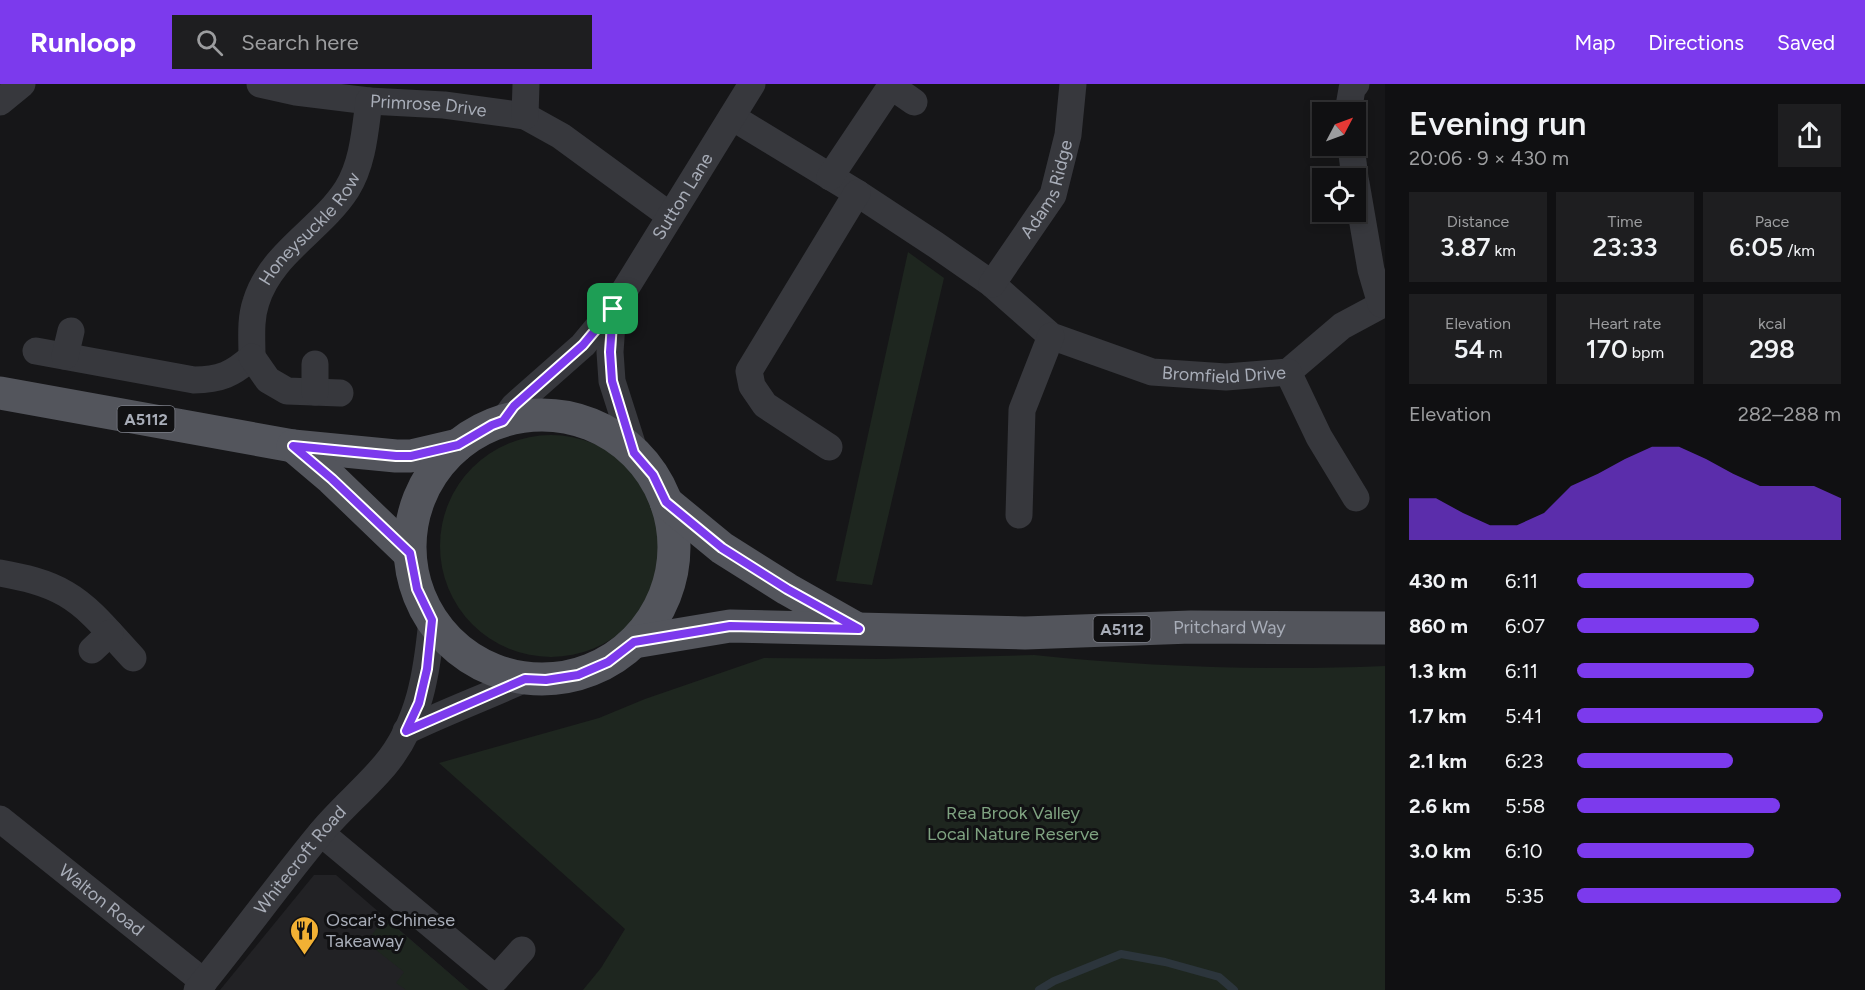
<!DOCTYPE html>
<html lang="en">
<head>
<meta charset="utf-8">
<style>
  body { margin:0; font-family:Figtree,sans-serif; background:#1e1e20; color:#f1f3f6; height:100vh; display:flex; flex-direction:column; font-size:22px; white-space:nowrap }
  * { box-sizing:border-box; margin:0 }
  p { font-size:20px; color:#9c9d9f }
  .icon { flex:none; width:33px; height:33px; fill:none; stroke:currentColor; stroke-width:2; stroke-linecap:round; stroke-linejoin:round }
  .map { position:relative; flex:1; overflow:hidden }
  .side { display:flex; flex-direction:column; background:#101012; width:480px }
  .side>* { flex:none }
  .needle { width:39px; rotate:49deg }
  .tools { position:absolute; left:1312px; top:18px; display:grid; gap:12px }
  .tools a { display:grid; place-items:center; width:54px; height:54px; border-radius:0px; background:#101012; box-shadow:0 3px 9px #0003,0 0 0 2px #303032; font-size:30px }
  .pin { position:absolute; display:grid; place-items:center; width:51px; height:51px; color:#fff; margin:-26px; border-radius:12px; box-shadow:0 3px 9px #0006 }
  .round { display:grid; place-items:center; flex:none; width:63px; height:63px; border-radius:0px; background:#1e1e20 }
  .overview { display:flex; align-items:center; justify-content:space-between; height:102px; padding:0 24px }
  h1 { font-size:33px; font-weight:600; line-height:45px }
  .stats { display:grid; grid-template-columns:repeat(3,1fr); gap:9px; height:102px; padding:6px 24px }
  .stats div { display:grid; align-content:center; border-radius:0px; background:#1e1e20; text-align:center }
  .stats b { font-size:26px; font-weight:600 }
  .stats small { font-size:16px; font-weight:400 }
  .stats p { font-size:16px }
  .chart { height:168px; padding:12px 24px }
  .chart p { display:flex; justify-content:space-between }
  .chart svg { width:100%; height:108px; margin-top:6px; fill:#7c3aed; opacity:.7 }
  ul { padding:0 24px; list-style:none; font-size:20px }
  li { display:grid; grid-template-columns:96px 72px 1fr; align-items:center; height:45px }
  li i { height:15px; border-radius:8px; background:#7c3aed }
  header { display:flex; align-items:center; gap:36px; box-sizing:border-box; height:84px; padding:0 30px; background:#7c3aed; color:#fff }
  header strong { font-size:28px }
  nav { display:flex; gap:33px; margin-inline-start:auto; font-size:21px }
  .search { width:420px; height:54px; background:#1e1e20; display:flex; align-items:center; gap:15px; box-sizing:border-box; padding:0 21px; border-radius:0px; color:#9c9d9f; font-size:22px }
  main { display:flex; flex:1; min-height:0 }
  .map>svg:first-child { display:block }
  .built { fill:#222225 }
  .green { fill:#1e261f }
  .lines { fill:none; stroke-linecap:round; stroke-linejoin:round }
  .stream { stroke:#2c353c; stroke-width:8 }
  .minor { stroke:#37383d; stroke-width:27 }
  .major { stroke:#53555c; stroke-width:33 }
  .route-casing { stroke:#fff; stroke-width:12 }
  .route { stroke:#7c3aed; stroke-width:8 }
  .labels { text-anchor:middle; stroke-width:6; stroke-linejoin:round; paint-order:stroke }
  .shield { fill:#111113; stroke:#7b7e86; stroke-width:1.5 }
  .shield-label { font-size:16px; font-weight:bold; fill:#a8adb8 }
  .street-label { font-size:18px; fill:#a8adb8; stroke:#111113 }
  .park-label { font-size:18px; fill:#7fa381; stroke:#111113 }
  .poi-label { font-size:18px; fill:#a8adb8; stroke:#111113; text-anchor:start }
</style>
</head>
<body>
<header>
<strong>Runloop</strong>
<div class="search"><svg class="icon" aria-label="search" viewBox="0 0 24 24"><circle cx="10" cy="10" r="6"/><path d="M15 15l6 6"/></svg>Search here</div>
<nav><a>Map</a><a>Directions</a><a>Saved</a></nav>
</header>
<main>
<div class="map">
<svg width="1385" height="906" viewBox="0 0 1385 906">
  <rect width="100%" height="100%" fill="#161618"/>
  <!-- built -->
  <path class="built" d="M314 791H336L469 906H220Z"/>
  <!-- green -->
  <path class="green" d="M908 168 944 194 872 501 836 497Z
    M440 462a111 111 0 1 1 222 0a111 111 0 1 1-222 0Z
    M1034 571C1151 583 1268 587 1385 582V906H583L601 884 625 845 439 679 599 634 645 615 764 574 882 575Z
    M385 834 469 906H406L396 899 404 888 366 858Z"/>
  <g class="lines">
    <!-- stream -->
    <path class="stream" d="M1039 906 1054 897 1121 870 1165 878 1219 893 1234 906"/>
    <!-- minor -->
    <g class="minor">
      <path id="s1" d="M260 0 296 8 369 17 444 21 525 32 561 52 669 131"/>
      <path d="M0 18 22 0"/>
      <path d="M1348 28 1352 5 1356 0"/>
      <path d="M525 32 526 0"/>
      <path id="s2" d="M732 33 857 109 936 161 992 200 1051 252 1152 288 1226 293 1288 288 1342 242 1385 219"/>
      <path d="M1351 62 1355 94"/>
      <path d="M830 93 891 2 914 18"/>
      <path d="M1356 99 1371 186 1381 220"/>
      <path id="s3" d="M992 200 1053 111 1068 51 1073 0"/>
      <path d="M613 225 610 268 612 297 635 369"/>
      <path id="s4" d="M36 267 194 296C220 296 233 290 252 273 252 254 250 236 256 218 271 169 320 147 347 105 363 79 365 47 369 17"/>
      <path d="M65 272 71 247"/>
      <path d="M252 273 268 296 287 307 340 309"/>
      <path d="M315 280V308"/>
      <path d="M1288 288 1319 353 1356 414"/>
      <path id="s5" d="M503 337 514 322 583 261 613 225 752 0"/>
      <path d="M829 363 765 321 752 302 749 287 857 109"/>
      <path d="M1019 431 1022 326 1051 252"/>
      <path d="M0 489C22 493 46 498 66 510 92 525 112 552 133 574"/>
      <path d="M92 566 110 549"/>
      <path d="M406 647C445 628 486 613 525 595"/>
      <path id="s6" d="M0 735 204 898"/>
      <path d="M321 749 496 895 522 866"/>
      <path id="s7" d="M197 906C239 855 277 802 319 751 339 726 364 706 385 681 420 639 427 588 432 536"/>
    </g>
    <!-- major -->
    <g class="major">
      <path d="M0 309 293 362 396 372H411L458 361"/>
      <circle cx="542" cy="463" r="132"/>
      <path d="M293 362 332 395 409 469"/>
      <path d="M666 418 722 464 787 505 854 543"/>
      <path id="s8" d="M634 558 730 542 1025 549 1191 543 1385 544"/>
    </g>
  </g>
  <g class="lines">
    <defs>
      <path id="route" d="M613 225 610 268 612 297 634 369 653 391 666 418 722 464 787 505 859 545 730 542 634 558 608 578 578 591 546 596 525 595 406 647 419 619 427 585 432 536 417 505 410 469 332 395 293 362 396 372H411L458 361 492 341 503 337 514 322 583 261Z"/>
    </defs>
    <!-- route casing -->
    <use href="#route" class="route-casing"/>
    <!-- route -->
    <use href="#route" class="route"/>
  </g>
  <!-- icons -->
  <defs>
    <symbol id="restaurant-pin" viewBox="-11 -11 22 30"><path d="M0 17L-7.5 6A9.5 9.5 0 1 1 7.5 6Z" fill="#f2b134" stroke="#111113"/><path d="M-5-6h1v4h1v-4h1v4h1v-4h1v5L-1.5 .5V6h-2V.5L-5-1ZM5-6V6H3V1.5H1.5Q1.5-4 5-6Z" fill="#111"/></symbol>
  </defs>
  <g fill-rule="evenodd">
    <use href="#restaurant-pin" x="288" y="830" width="33" height="45"/>
  </g>
  <g class="labels">
    <!-- shield labels -->
    <g class="shield">
      <rect x="117.5" y="322" width="57" height="26" rx="4.5"/>
      <rect x="1093.5" y="532" width="57" height="26" rx="4.5"/>
    </g>
    <g class="shield-label">
      <text x="146" y="341">A5112</text>
      <text x="1122" y="551">A5112</text>
    </g>
    <!-- street labels -->
    <g class="street-label">
      <text dy="6" stroke="none"><textPath href="#s1" startOffset="170">Primrose Drive</textPath></text>
      <text dy="6" stroke="none"><textPath href="#s3" startOffset="111">Adams Ridge</textPath></text>
      <text dy="6" stroke="none"><textPath href="#s5" startOffset="290">Sutton Lane</textPath></text>
      <text dy="6" stroke="none"><textPath href="#s4" startOffset="372">Honeysuckle Row</textPath></text>
      <text dy="6" stroke="none"><textPath href="#s2" startOffset="567">Bromfield Drive</textPath></text>
      <text dy="6" stroke="none"><textPath href="#s8" startOffset="597">Pritchard Way</textPath></text>
      <text dy="6" stroke="none"><textPath href="#s7" startOffset="166">Whitecroft Road</textPath></text>
      <text dy="6" stroke="none"><textPath href="#s6" startOffset="130">Walton Road</textPath></text>
    </g>
    <!-- park labels -->
    <g class="park-label">
      <text x="1013" y="735">Rea Brook Valley<tspan x="1013" dy="21">Local Nature Reserve</tspan></text>
    </g>
    <!-- poi labels -->
    <g class="poi-label">
      <text x="326" y="842">Oscar's Chinese<tspan x="326" dy="21">Takeaway</tspan></text>
    </g>
  </g>
</svg>
<div class="tools">
<a><svg class="needle" viewBox="-14 -14 28 28"><path d="M0-13l5 13h-10z" fill="#e53935"/><path d="M0 13l5-13h-10z" fill="#9c9d9f"/></svg></a>
<a><svg class="icon" aria-label="locate" viewBox="0 0 24 24"><circle cx="12" cy="12" r="6"/><path d="M12 2v4M12 18v4M2 12h4M18 12h4"/></svg></a>
</div>
<div class="pin" style="left:613px;top:225px;background:#1e9e55"><svg class="icon" aria-label="arrive" viewBox="0 0 24 24"><path d="M6 21V4h12l-3 4 3 4H6"/></svg></div>
</div>
<section class="side">
<div class="overview"><div><h1>Evening run</h1><p>20:06 · 9 × 430 m</p></div><a class="round"><svg class="icon" aria-label="share" viewBox="0 0 24 24"><path d="M12 15V3M7 8l5-5 5 5M5 13v7h14v-7"/></svg></a></div>
<div class="stats">
<div><p>Distance</p><b>3.87<small> km</small></b></div>
<div><p>Time</p><b>23:33</b></div>
<div><p>Pace</p><b>6:05<small> /km</small></b></div>
</div>
<div class="stats">
<div><p>Elevation</p><b>54<small> m</small></b></div>
<div><p>Heart rate</p><b>170<small> bpm</small></b></div>
<div><p>kcal</p><b>298</b></div>
</div>
<div class="chart"><p><span>Elevation</span>282–288 m</p>
<svg viewBox="0 0 160 44" preserveAspectRatio="none"><path d="M0 44V27L10 27L20 33L30 38L40 38L50 33L60 22L70 17L80 11L90 6L100 6L110 11L120 17L130 22L140 22L150 22L160 27V44z"/></svg>
</div>
<ul>
<li><b>430 m</b>6:11<i style="width:67%"></i></li>
<li><b>860 m</b>6:07<i style="width:69%"></i></li>
<li><b>1.3 km</b>6:11<i style="width:67%"></i></li>
<li><b>1.7 km</b>5:41<i style="width:93%"></i></li>
<li><b>2.1 km</b>6:23<i style="width:59%"></i></li>
<li><b>2.6 km</b>5:58<i style="width:77%"></i></li>
<li><b>3.0 km</b>6:10<i style="width:67%"></i></li>
<li><b>3.4 km</b>5:35<i style="width:100%"></i></li>
</ul>
</section>
</main>
</body>
</html>
